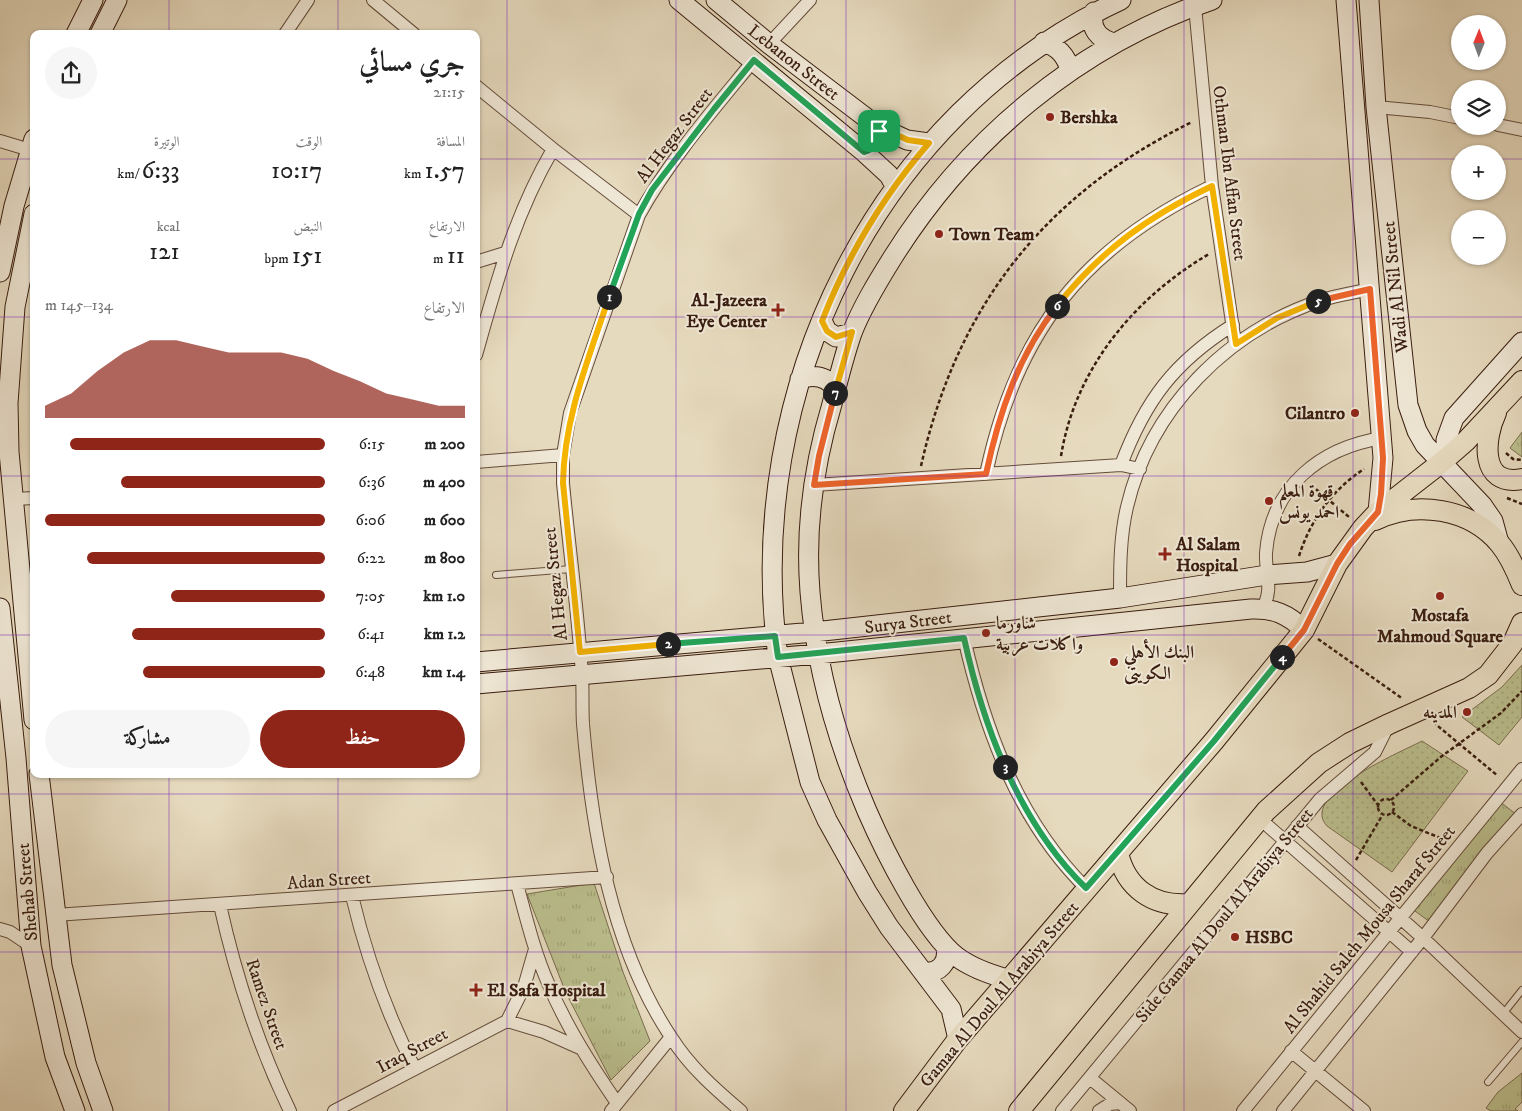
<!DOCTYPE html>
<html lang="ar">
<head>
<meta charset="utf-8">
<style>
  body { margin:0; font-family:"IM FELL DW Pica",Amiri,serif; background:#f6f6f6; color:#222; direction:rtl; height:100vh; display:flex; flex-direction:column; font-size:19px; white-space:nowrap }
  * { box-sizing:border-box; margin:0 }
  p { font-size:16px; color:#767676 }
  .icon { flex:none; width:28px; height:28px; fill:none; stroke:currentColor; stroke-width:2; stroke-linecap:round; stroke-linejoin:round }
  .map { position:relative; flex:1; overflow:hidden; direction:ltr }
  .panel { position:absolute; left:30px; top:30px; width:450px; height:748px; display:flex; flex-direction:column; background:#fff; border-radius:10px; box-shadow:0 1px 4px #0004; direction:rtl }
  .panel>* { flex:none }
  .needle { width:32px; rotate:1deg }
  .fabs { position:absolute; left:1451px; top:15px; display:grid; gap:10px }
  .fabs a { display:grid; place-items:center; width:55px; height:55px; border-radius:50%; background:#fff; box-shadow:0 1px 4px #0004; font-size:25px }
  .pin { position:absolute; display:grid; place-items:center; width:42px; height:42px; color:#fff; margin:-21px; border-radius:10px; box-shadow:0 2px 8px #0006 }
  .km { position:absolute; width:25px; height:25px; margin:-12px; border-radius:50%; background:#222; color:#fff; font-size:14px; line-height:25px; text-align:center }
  .round { display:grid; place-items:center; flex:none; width:52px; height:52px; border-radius:26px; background:#f6f6f6 }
  .overview { display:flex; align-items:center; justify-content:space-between; height:85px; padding:0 15px }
  h1 { font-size:28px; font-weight:600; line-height:38px }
  .stats { display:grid; grid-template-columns:repeat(3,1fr); gap:8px; height:85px; padding:5px 15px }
  .stats div { display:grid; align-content:center }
  .stats b { font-size:25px; font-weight:600 }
  .stats small { font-size:14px; font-weight:400 }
  .stats p { font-size:14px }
  .chart { height:140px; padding:10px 15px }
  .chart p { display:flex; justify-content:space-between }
  .chart svg { width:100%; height:90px; margin-top:5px; fill:#8f2418; opacity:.7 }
  .button { display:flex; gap:10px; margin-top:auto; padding:10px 15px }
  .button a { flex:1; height:58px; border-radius:30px; background:#8f2418; color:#fff; font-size:20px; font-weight:600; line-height:58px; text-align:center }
  .button a+a { background:#f6f6f6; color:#222 }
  ul { padding:0 15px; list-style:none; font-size:16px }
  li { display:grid; grid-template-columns:80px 60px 1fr; align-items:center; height:38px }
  li i { height:12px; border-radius:6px; background:#8f2418 }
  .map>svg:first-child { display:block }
  .grass { fill:url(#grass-tufts); stroke:#7a6d4e }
  .park { fill:url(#park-dots); stroke:#7a6d4e }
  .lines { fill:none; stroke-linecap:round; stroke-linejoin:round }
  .lane-casing { stroke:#644c3a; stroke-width:8 }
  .street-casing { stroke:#644c3a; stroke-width:14 }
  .secondary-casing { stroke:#381c0e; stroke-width:21 }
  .primary-casing { stroke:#381c0e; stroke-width:22 }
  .path { stroke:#381c0e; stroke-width:2.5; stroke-dasharray:4 2.5; stroke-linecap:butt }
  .lane { stroke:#efe7d5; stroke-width:6 }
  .street { stroke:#efe7d5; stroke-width:12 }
  .secondary { stroke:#efe7d5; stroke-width:19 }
  .primary { stroke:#e6dabe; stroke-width:20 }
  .split-1-casing { stroke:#fff; stroke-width:10 }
  .split-2-casing { stroke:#fff; stroke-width:10 }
  .split-3-casing { stroke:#fff; stroke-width:10 }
  .split-4-casing { stroke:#fff; stroke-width:10 }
  .split-5-casing { stroke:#fff; stroke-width:10 }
  .split-6-casing { stroke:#fff; stroke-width:10 }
  .split-7-casing { stroke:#fff; stroke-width:10 }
  .split-8-casing { stroke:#fff; stroke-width:10 }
  .split-1 { stroke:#22a559; stroke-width:6 }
  .split-2 { stroke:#f5b400; stroke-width:6 }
  .split-3 { stroke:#22a559; stroke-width:6 }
  .split-4 { stroke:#22a559; stroke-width:6 }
  .split-5 { stroke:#f0652b; stroke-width:6 }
  .split-6 { stroke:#f5b400; stroke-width:6 }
  .split-7 { stroke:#f0652b; stroke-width:6 }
  .split-8 { stroke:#f5b400; stroke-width:6 }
  .grid { fill:none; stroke:#7b2cbf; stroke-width:1; stroke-opacity:0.55 }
  .poi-dot { fill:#8f2418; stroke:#efe7d5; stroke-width:2 }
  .labels { text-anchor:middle; stroke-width:4; stroke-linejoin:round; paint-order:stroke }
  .street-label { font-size:18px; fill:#381c0e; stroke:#efe7d5 }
  .poi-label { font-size:18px; font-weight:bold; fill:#381c0e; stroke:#efe7d5; text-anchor:start }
</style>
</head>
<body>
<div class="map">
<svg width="1522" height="1111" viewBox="0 0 1522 1111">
  <defs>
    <pattern id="grass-tufts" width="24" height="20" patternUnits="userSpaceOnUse" patternTransform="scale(1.25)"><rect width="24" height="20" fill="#bbbe8d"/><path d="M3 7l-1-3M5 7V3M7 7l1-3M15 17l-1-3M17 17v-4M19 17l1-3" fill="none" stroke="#a2a378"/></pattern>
    <pattern id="park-dots" width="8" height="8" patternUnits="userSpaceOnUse" patternTransform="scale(1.25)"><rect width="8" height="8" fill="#bbbe8d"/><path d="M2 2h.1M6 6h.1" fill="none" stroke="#a2a378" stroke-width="1.8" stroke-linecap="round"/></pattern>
  </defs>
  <rect width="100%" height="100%" fill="#e6dabe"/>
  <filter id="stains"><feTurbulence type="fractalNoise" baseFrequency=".004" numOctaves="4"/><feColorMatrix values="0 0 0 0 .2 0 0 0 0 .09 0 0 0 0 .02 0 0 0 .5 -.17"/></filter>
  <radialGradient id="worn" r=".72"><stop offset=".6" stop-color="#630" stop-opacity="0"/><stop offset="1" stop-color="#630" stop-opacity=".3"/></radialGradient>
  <!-- grass -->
  <path class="grass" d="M1522 432V457L1510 448Z
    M1499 801 1517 815 1430 922 1411 908Z
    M594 883 623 972 650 1041 611 1080 566 993 527 894Z
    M1522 1073V1102L1515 1109 1518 1111H1491L1486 1108 1498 1092Z"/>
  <!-- park -->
  <path class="park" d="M1522 665V717L1499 745 1462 717 1502 687Z
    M1422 741 1468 771 1392 872 1327 826C1298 795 1401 752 1422 741Z"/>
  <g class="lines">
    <defs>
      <path id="lane" d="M496 575 571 569
        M1503 1014 1522 990
        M1488 1082 1522 1042"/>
      <path id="street" d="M373 0 414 34
        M1195 6 1212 186 1235 343
        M285 34 308 0
        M769 44 810 0
        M476 86 553 149 639 215
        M1376 107 1430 112 1460 118
        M1498 125 1522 130
        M0 141 30 150
        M476 262 505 253
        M476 355C497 281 514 216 553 149
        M476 462 563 455
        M1121 465C1145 401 1174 362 1233 325
        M986 474C1016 333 1082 248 1212 186
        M814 485 1121 465 1140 469
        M14 499 34 498
        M1120 598C1120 567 1120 537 1127 507 1150 409 1227 331 1322 300 1337 295 1354 293 1370 289
        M1262 609C1274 590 1265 573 1266 553 1271 487 1320 448 1382 438
        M964 638C985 730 1018 821 1087 889
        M1260 819 1412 952
        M1297 826 1423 938 1522 1032
        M517 884C526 917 534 951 548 983 566 1026 591 1065 617 1103
        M352 896C367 959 386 1012 415 1069
        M220 905C236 977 258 1045 290 1111
        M55 915 607 877
        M0 929 10 932 31 946
        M507 1021 544 1032 580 1048
        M1291 1051 1364 1111
        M1090 1078 1130 1111
        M334 1111 507 1021 524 987 535 949
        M611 1111 671 1037
        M741 1111C715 1089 689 1066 671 1037 611 947 592 830 583 724 582 707 583 691 582 675 578 611 569 547 563 483V455L570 413 639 215C670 159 714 109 754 60
        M1062 1111 1320 799 1375 752 1389 724
        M1099 1111 1110 1104 1120 1103
        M1243 1111 1522 769
        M1283 1111 1423 938 1487 853 1522 814"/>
      <path id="secondary" d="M679 0 864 152 889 175 895 186
        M716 0 769 44 877 126 907 140 929 143
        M1346 0 1383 458 1378 512
        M1369 0 1376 107 1408 405 1417 431 1425 445 1482 505 1493 521 1499 543
        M1094 12C1089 28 1099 40 1115 43
        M76 34 93 0
        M100 34 117 0
        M1044 42C1058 47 1066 55 1070 70
        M34 214 15 307 8 403 9 452 34 720
        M0 272 14 206 34 139
        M822 321 827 331 836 337 852 333
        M800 379C814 374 827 376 836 389
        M1447 458 1446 440 1454 418 1522 342
        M0 608 16 758 31 946 55 1057 75 1111
        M476 662 814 632 1120 598 1267 575 1307 572 1337 564
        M476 684 818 654 1251 609C1273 608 1288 614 1304 630
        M39 774 62 965 86 1063 103 1111
        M923 972C939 974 949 963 946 947
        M1007 979C989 974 972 968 957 957 924 931 884 850 867 811 837 741 816 668 810 592 805 529 814 464 832 404 838 380 844 356 852 333 862 307 878 281 893 257 967 139 1079 45 1212 0
        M958 1039 951 1009 889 927 867 892 827 820 810 782 778 657C742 391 875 115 1121 0"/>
      <path id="primary" d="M1496 413C1484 438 1479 487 1522 479
        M1375 520C1416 500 1470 508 1500 544 1510 556 1516 570 1522 585
        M1118 853C1126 888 1153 907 1189 904
        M904 1111 958 1039 1214 741 1304 630 1337 564 1363 528 1378 512 1442 462 1466 441 1522 381
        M1019 1111 1266 811 1319 763 1350 743 1389 724 1469 688 1488 675 1513 643 1522 623"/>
    </defs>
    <!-- lane casing -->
    <use href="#lane" class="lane-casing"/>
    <!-- street casing -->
    <use href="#street" class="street-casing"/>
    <!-- secondary casing -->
    <use href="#secondary" class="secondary-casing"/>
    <!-- primary casing -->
    <use href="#primary" class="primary-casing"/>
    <!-- path -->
    <path class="path" d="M1506 453 1513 459 1522 460
      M1061 456C1075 369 1134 298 1209 254
      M921 466C957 306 1044 195 1192 122
      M1311 485 1349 517
      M1507 498 1522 504
      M1299 556C1311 519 1332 490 1364 469
      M1318 639 1403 699
      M1433 722 1498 776
      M1361 782 1378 805
      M1378 807a8 8 0 1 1 16 0a8 8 0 1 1-16 0Z
      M1391 800 1442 756 1501 713 1522 691
      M1392 812 1411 826 1448 841
      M1356 860 1383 814"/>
    <!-- lane -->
    <use href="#lane" class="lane"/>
    <!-- street -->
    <use href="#street" class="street"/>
    <!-- secondary -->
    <use href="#secondary" class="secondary"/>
    <!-- primary -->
    <use href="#primary" class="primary"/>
  </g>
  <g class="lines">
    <defs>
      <path id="split-1" d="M609 297 639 214 652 190 714 109 754 60 864 152C875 149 879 142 879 131"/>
      <path id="split-2" d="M609 297C589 358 564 417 563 483L580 652 668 644"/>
      <path id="split-3" d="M668 644 775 636 778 657 964 638C974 683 986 725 1005 767"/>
      <path id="split-4" d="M1005 767C1025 812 1051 854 1086 888L1214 741 1282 657"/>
      <path id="split-5" d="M1282 657 1304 630 1337 564 1350 544 1378 512 1381 494 1383 458 1370 289 1318 301"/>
      <path id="split-6" d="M1057 306C1101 250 1149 216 1212 186L1236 344 1277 318 1318 301"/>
      <path id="split-7" d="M835 393 819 456 814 485 986 474C999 413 1018 356 1057 306"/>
      <path id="split-8" d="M835 393 852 332 836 337 827 331 822 321C847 257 884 195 929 143L908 140 877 126 879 131"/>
    </defs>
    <!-- split-1 casing -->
    <use href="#split-1" class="split-1-casing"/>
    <!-- split-2 casing -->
    <use href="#split-2" class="split-2-casing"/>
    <!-- split-3 casing -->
    <use href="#split-3" class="split-3-casing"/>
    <!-- split-4 casing -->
    <use href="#split-4" class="split-4-casing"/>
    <!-- split-5 casing -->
    <use href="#split-5" class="split-5-casing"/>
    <!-- split-6 casing -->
    <use href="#split-6" class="split-6-casing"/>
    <!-- split-7 casing -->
    <use href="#split-7" class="split-7-casing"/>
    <!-- split-8 casing -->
    <use href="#split-8" class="split-8-casing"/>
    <!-- split-1 -->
    <use href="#split-1" class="split-1"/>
    <!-- split-2 -->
    <use href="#split-2" class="split-2"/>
    <!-- split-3 -->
    <use href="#split-3" class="split-3"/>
    <!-- split-4 -->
    <use href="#split-4" class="split-4"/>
    <!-- split-5 -->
    <use href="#split-5" class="split-5"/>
    <!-- split-6 -->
    <use href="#split-6" class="split-6"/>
    <!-- split-7 -->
    <use href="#split-7" class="split-7"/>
    <!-- split-8 -->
    <use href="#split-8" class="split-8"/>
  </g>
  <!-- grid -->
  <path class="grid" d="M169 0V34M338 0V34M507 0V1111M676 0V1111M846 0V1111M1015 0V1111M1184 0V1111M1353 0V1111M0 159H34M476 159H1460M1498 159H1522M0 317H34M476 317H1522M0 476H34M476 476H1522M0 635H34M476 635H1522M169 774V1111M338 774V1111M0 794H1522M0 952H1522"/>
  <!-- markers -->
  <g class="poi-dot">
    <circle cx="1050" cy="117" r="5"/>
    <circle cx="939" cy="234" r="5"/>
    <path d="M775.5 302.5h5v5h5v5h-5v5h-5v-5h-5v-5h5z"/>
    <circle cx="1355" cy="413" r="5"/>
    <circle cx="1269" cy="501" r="5"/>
    <path d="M1162.5 546.5h5v5h5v5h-5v5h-5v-5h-5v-5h5z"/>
    <circle cx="1440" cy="596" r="5"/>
    <circle cx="986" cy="633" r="5"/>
    <circle cx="1114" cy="662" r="5"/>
    <circle cx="1467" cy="712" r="5"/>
    <circle cx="1235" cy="937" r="5"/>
    <path d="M473.5 982.5h5v5h5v5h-5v5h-5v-5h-5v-5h5z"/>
  </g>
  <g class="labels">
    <!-- street labels -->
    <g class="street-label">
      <text transform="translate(794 62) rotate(38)" y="6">Lebanon Street</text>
      <text transform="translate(674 135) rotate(-53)" y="6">Al Hegaz Street</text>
      <text transform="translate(1230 173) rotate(83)" y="6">Othman Ibn Affan Street</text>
      <text transform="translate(1395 287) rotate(-96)" y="6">Wadi Al Nil Street</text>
      <text transform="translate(555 584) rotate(-96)" y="6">Al Hegaz Street</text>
      <text transform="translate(908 622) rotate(-7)" y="6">Surya Street</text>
      <text transform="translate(329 880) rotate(-4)" y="6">Adan Street</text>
      <text transform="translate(27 892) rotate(-95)" y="6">Shehab Street</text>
      <text transform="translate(1224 915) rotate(-51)" y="6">Side Gamaa Al Doul Al Arabiya Street</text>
      <text transform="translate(1369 929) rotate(-51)" y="6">Al Shahid Saleh Mousa Sharaf Street</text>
      <text transform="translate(999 994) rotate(-50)" y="6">Gamaa Al Doul Al Arabiya Street</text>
      <text transform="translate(267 1004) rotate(71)" y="6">Ramez Street</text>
      <text transform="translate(412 1050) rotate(-28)" y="6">Iraq Street</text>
    </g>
    <!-- poi labels -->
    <g class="poi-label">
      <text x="1060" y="123">Bershka</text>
      <text x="949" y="240">Town Team</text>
      <text x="767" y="306" text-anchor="end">Al-Jazeera<tspan x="767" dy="21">Eye Center</tspan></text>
      <text x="1345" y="419" text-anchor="end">Cilantro</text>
      <text x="1279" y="497">قهوة المعلم<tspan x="1279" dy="21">احمد يونس</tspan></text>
      <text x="1176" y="550">Al Salam<tspan x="1176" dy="21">Hospital</tspan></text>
      <text x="1440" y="621" text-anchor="middle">Mostafa<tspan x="1440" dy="21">Mahmoud Square</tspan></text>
      <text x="996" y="629">شاورما<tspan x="996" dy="21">واكلات عربية</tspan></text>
      <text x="1124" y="658">البنك الأهلي<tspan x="1124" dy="21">الكويتى</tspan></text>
      <text x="1457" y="718" text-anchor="end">المدينه</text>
      <text x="1245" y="943">HSBC</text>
      <text x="487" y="996">El Safa Hospital</text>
    </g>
  </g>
  <rect width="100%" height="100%" filter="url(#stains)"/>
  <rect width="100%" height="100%" fill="url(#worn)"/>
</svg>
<div class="fabs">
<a><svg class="needle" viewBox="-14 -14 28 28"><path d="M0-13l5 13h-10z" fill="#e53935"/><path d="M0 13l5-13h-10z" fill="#767676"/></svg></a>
<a><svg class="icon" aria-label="layers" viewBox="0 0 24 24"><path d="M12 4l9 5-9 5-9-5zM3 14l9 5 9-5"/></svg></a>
<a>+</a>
<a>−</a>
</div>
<div class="pin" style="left:879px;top:131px;background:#1e9e55"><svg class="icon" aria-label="arrive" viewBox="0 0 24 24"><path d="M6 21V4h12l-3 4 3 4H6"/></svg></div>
<b class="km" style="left:609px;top:297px">1</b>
<b class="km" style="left:668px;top:644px">2</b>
<b class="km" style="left:1005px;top:767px">3</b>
<b class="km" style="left:1282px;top:657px">4</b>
<b class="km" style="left:1318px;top:301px">5</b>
<b class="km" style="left:1057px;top:306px">6</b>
<b class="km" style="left:835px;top:393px">7</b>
<section class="panel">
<div class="overview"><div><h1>جري مسائي</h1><p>21:15</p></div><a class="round"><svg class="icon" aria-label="share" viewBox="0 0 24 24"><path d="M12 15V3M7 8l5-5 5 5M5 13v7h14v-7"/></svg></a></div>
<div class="stats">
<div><p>المسافة</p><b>1.57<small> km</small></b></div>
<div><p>الوقت</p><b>10:17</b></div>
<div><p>الوتيرة</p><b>6:33<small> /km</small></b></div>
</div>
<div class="stats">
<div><p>الارتفاع</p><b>11<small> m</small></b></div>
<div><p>النبض</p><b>151<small> bpm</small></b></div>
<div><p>kcal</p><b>121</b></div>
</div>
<div class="chart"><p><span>الارتفاع</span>134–145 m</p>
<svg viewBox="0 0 160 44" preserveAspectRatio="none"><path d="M0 44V38L10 32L20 21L30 12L40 6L50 6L60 9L70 12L80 12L90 12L100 15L110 21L120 26L130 32L140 35L150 38L160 38V44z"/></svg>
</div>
<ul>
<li><b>200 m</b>6:15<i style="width:91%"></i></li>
<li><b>400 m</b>6:36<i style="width:73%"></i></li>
<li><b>600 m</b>6:06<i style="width:100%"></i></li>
<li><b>800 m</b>6:22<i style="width:85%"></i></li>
<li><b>1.0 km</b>7:05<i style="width:55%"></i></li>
<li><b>1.2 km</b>6:41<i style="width:69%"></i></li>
<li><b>1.4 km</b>6:48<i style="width:65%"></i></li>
</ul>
<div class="button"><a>حفظ</a><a>مشاركة</a></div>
</section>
</div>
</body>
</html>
